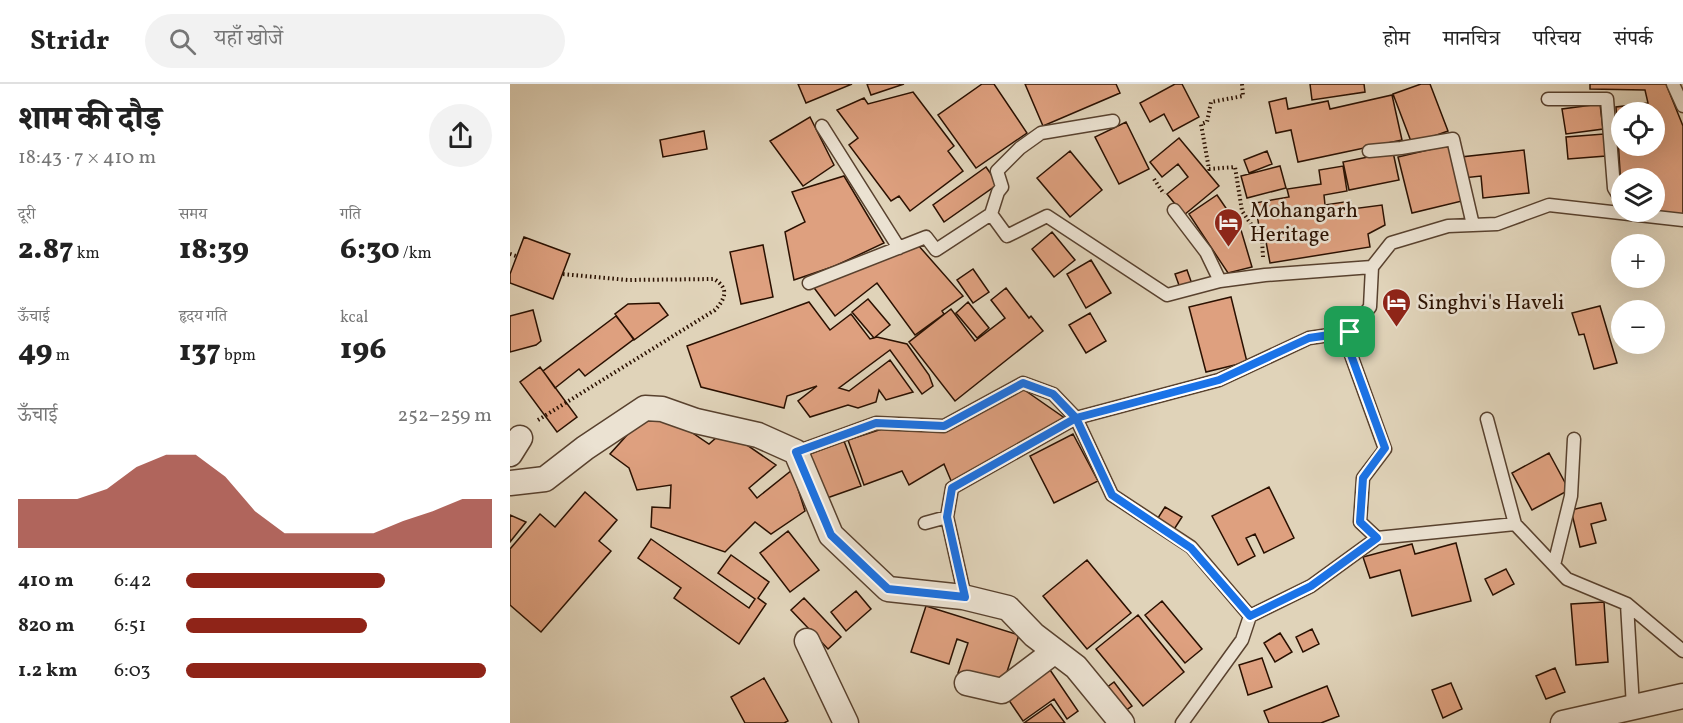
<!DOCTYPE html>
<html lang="hi">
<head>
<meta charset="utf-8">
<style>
  body { margin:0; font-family:Vollkorn,"Noto Serif Devanagari",serif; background:#f2f2f2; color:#222; height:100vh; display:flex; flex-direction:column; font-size:22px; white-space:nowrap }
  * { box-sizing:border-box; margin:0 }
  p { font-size:20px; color:#767676 }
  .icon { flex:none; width:33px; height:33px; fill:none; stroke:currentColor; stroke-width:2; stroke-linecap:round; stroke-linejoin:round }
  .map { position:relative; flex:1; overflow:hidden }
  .details { display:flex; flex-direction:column; background:#fff; width:510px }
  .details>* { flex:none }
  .tools { position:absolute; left:1101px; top:18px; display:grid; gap:12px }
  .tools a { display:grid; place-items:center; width:54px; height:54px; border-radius:50%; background:#fff; box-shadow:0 6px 24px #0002; font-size:30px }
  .pin { position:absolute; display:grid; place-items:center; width:51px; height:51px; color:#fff; margin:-26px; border-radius:12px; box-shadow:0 3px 9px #0006 }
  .round { display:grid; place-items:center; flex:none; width:63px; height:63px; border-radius:32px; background:#f2f2f2 }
  .head { display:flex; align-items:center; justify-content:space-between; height:102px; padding:0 18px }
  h1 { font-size:33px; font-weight:800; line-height:45px }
  .figures { display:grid; grid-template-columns:repeat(3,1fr); gap:9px; height:102px; padding:6px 18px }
  .figures div { display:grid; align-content:center }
  .figures b { font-size:30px; font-weight:800 }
  .figures small { font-size:16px; font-weight:400 }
  .figures p { font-size:16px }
  .chart { height:168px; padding:12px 18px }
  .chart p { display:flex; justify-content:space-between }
  .chart svg { width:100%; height:108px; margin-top:6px; fill:#8f2418; opacity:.7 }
  ul { padding:0 18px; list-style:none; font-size:20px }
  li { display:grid; grid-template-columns:96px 72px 1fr; align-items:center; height:45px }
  li i { height:15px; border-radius:8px; background:#8f2418 }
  header { display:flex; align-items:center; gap:36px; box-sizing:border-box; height:84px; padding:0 30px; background:#fff; border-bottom:2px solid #e0e0e0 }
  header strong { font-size:28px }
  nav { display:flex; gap:33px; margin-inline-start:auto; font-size:21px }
  .search { width:420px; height:54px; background:#f2f2f2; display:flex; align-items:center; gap:15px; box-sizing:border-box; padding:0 21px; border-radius:33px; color:#767676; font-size:22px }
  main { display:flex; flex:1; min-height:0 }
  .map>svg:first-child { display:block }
  .building { fill:#dea07f; stroke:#2a1000; stroke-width:1.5; fill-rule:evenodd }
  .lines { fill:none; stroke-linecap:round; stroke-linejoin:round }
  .lane-casing { stroke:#58412e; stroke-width:15 }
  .street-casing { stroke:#58412e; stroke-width:27 }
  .path { stroke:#2a1000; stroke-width:4; stroke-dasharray:1.5 3; stroke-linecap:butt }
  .lane { stroke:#ebe2d2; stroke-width:12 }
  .street { stroke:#ebe2d2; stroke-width:24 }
  .route-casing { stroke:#fff; stroke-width:12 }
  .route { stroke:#1a73e8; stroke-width:8 }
  .labels { text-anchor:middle; stroke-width:5; stroke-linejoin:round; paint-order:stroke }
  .poi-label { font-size:21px; fill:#2a1000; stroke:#ebe2d2; text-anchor:start }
</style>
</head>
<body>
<header>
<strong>Stridr</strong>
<div class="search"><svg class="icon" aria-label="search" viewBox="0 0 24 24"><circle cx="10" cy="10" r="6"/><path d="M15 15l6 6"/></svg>यहाँ खोजें</div>
<nav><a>होम</a><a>मानचित्र</a><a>परिचय</a><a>संपर्क</a></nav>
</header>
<main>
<section class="details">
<div class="head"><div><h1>शाम की दौड़</h1><p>18:43 · 7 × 410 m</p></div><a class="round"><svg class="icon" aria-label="share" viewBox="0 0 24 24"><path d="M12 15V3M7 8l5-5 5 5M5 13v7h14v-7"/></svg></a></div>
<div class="figures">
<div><p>दूरी</p><b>2.87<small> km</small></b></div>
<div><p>समय</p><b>18:39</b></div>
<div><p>गति</p><b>6:30<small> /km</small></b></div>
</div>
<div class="figures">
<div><p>ऊँचाई</p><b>49<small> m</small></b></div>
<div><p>हृदय गति</p><b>137<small> bpm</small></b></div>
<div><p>kcal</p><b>196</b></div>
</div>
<div class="chart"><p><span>ऊँचाई</span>252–259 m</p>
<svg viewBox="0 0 160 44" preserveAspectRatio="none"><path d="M0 44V24L10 24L20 24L30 20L40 11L50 6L60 6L70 15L80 29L90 38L100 38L110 38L120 38L130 33L140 29L150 24L160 24V44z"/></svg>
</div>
<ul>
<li><b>410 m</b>6:42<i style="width:65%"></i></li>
<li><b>820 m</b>6:51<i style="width:59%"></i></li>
<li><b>1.2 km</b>6:03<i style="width:98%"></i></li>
</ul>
</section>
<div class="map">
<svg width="1173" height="639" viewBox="0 0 1173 639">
  <rect width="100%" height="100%" fill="#e0d3b9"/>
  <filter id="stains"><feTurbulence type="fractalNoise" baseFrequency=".00333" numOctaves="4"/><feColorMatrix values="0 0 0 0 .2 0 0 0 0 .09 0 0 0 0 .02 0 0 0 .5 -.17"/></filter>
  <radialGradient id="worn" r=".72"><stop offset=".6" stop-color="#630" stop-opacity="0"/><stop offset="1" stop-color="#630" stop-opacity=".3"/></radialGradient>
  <!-- building -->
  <path class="building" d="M288 0H342L296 19Z
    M357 0H394L361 11Z
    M472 0H484L517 49 466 84 428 31Z
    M515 0H606L610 9 533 42Z
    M665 0H672L689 33 663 47 654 30 640 38 630 19Z
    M800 0H854L855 8 802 16Z
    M911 0H920L938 47 902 60 883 10Z
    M1080 0H1156L1173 42V130L1144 127V94H1112L1111 103 1106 23 1138 19 1135 6 1080 5ZM1112 28H1144V62H1112Z
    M403 8 444 62 438 67 453 87 400 127 389 112 381 117 339 61 348 54 327 26 354 14 358 20Z
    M882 11 892 56 788 78 781 46 766 49 759 18 776 14 778 25 818 17 820 25Z
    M1090 20 1093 45 1056 50 1052 25Z
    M300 33 324 81 293 102 260 57Z
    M616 38 639 85 609 100 585 53Z
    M194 47 197 65 153 73 150 56Z
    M1094 50 1096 72 1058 75 1056 53Z
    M669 54 709 102 674 131 657 110 678 93 668 80 652 93 640 78Z
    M939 61 952 117 902 129 888 73Z
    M1014 66 1019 109 973 114 971 92 953 94 951 73Z
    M560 67 592 106 560 133 527 94Z
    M757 67 762 80 739 89 734 76Z
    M883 68 889 96 839 106 833 78Z
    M770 82 776 104 737 114 731 92Z
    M833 82 837 107 814 111 815 121 841 117 842 125 872 121 875 141 858 150 860 163 760 179 754 147 750 148 745 119 779 113 777 105 811 100 809 86Z
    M476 83 488 100 434 138 423 121Z
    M334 92 374 159 325 182 284 196 275 148 295 138 282 108Z
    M707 111 731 146 742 183 718 189 679 130Z
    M542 148 565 176 544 193 522 165Z
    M14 153 60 170 43 215 0 199V190Z
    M253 161 263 213 231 220 220 168Z
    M408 161 453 212 432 227 434 230 405 251 367 199 325 232 302 201Z
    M581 176 601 209 576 224 557 190Z
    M463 185 479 208 463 219 447 196Z
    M677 186 682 200 670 204 665 190Z
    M496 204 519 234 521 232 533 247 445 317 399 258 441 225 465 257 495 234 481 216Z
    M721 213 737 278 696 288 679 223Z
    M358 215 380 241 364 254 342 228Z
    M299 218 320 246 341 230 360 255 367 253 397 260 419 291 423 302 412 310 380 266 329 304 339 307 380 276 403 308 376 316 369 306 366 318 348 324 338 321 300 333 288 317 307 302 277 312 274 324 191 303 177 262Z
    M458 218 479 244 467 254 446 229Z
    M149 219 158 231 124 256 105 230 118 220Z
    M1090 222 1107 279 1084 285 1074 250 1069 251 1062 229Z
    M23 226 31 257 26 261 0 268V232Z
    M580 229 596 257 576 269 559 241Z
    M106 232 124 255 75 292 69 285 45 304 33 287Z
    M30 283 67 333 47 348 10 298Z
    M513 305 556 335 442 399 434 380 399 401 392 387 354 401 338 356 375 344 399 347 420 344Z
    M136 330 156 331 199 360 215 346 266 381 239 404 247 414 282 386 295 427 261 450 245 438 215 468 141 443 142 423 160 424 161 401 127 406 119 384 100 370Z
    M563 350 588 397 544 419 520 372Z
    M334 357 351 402 317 414 300 370Z
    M1039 369 1059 406 1022 426 1002 389Z
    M759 403 784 454 754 469 745 450 736 454 745 472 728 481 702 432Z
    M75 408 107 436 89 457 101 467 31 548 0 521V465L30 430 45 443Z
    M1091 419 1096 436 1081 440 1086 459 1070 463 1061 426Z
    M655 423 672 433 663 447 646 437Z
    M0 431 16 438 0 458Z
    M278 447 309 486 280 508 250 469Z
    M141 455 239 524 245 515 208 489 221 471 259 498 248 514 256 520 229 560 164 514 171 504 128 474Z
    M946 459 961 517 902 532 890 486 860 494 853 473 902 460 905 470Z
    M577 476 621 529 577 565 533 512Z
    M996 485 1004 500 983 511 975 495Z
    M346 507 361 525 336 547 321 528Z
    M294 514 331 553 318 565 281 526Z
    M652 517 692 565 675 579 635 531Z
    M1094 518 1098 578 1066 581 1061 520Z
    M416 522 509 551 492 603 448 589 458 559 447 555 439 580 401 568Z
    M628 531 674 588 633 622 586 565Z
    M802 545 809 560 793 568 786 553Z
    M770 549 782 568 765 578 754 559Z
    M752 574 762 603 738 611 729 581Z
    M536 580 568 627 557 635 544 615 513 637 494 609Z
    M1045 584 1055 608 1036 615 1026 592Z
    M254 594 278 637 274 639H235L221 613Z
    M604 598 622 622 609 631 592 607Z
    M941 599 952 625 933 634 922 606Z
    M817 602 829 632 811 639H759L754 627Z
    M541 620 555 639H514Z"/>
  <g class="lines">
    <defs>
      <path id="lane" d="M1163 0 1173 22
        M1038 15H1097L1104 104 1112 117
        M312 42 389 164
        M859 67 891 64 943 55 963 141
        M664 126 696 168 710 197
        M481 130 488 108 492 103 487 87 510 64 531 49 603 37
        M299 199 416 153 426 166 481 130 497 152 537 132 657 211 710 197 755 191 862 183
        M977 335 1005 440
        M286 368 366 339 434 342 513 299 543 310 566 334 602 411 681 463 740 532
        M415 439 437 433
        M867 454 850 438 853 394 875 365 841 271 840 248 860 223 862 183 881 159 938 142 987 140 1039 121 1173 136
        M1044 481 1061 412 1064 355
        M455 513 437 433 442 404 566 334 709 296 799 254 840 248
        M1117 520 1123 623
        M672 639 732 556 740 532 801 502 867 454 1005 440 1057 495 1117 520 1173 567"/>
      <path id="street" d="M0 370 10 354
        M0 399 35 395 75 364 135 324 152 325 186 337 248 351 286 368 321 451 378 505 453 513 498 524 524 551 566 583 612 639
        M297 557 336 639
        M457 599 492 607 545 567
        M1053 639 1173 612"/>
    </defs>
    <!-- lane casing -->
    <use href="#lane" class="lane-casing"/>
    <!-- street casing -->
    <use href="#street" class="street-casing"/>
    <!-- path -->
    <path class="path" d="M732 0 733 12 701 18 697 38 691 40 699 85 725 83 732 127 752 156 753 173
      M644 95 654 110
      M0 170 6 172
      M28 336 205 226C216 214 219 204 204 195L118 196 52 190"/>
    <!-- lane -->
    <use href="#lane" class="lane"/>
    <!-- street -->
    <use href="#street" class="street"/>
  </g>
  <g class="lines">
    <defs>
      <path id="route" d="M840 248 799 254 709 296 566 334 543 310 513 299 434 342 366 339 286 368 321 451 378 505 455 513 437 433 442 404 566 334 602 411 681 464 740 532 801 502 867 454 850 438 853 394 875 364 841 271 840 248"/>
    </defs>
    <!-- route casing -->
    <use href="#route" class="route-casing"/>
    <!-- route -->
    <use href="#route" class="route"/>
  </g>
  <!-- icons -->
  <defs>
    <symbol id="hotel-pin" viewBox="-11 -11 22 30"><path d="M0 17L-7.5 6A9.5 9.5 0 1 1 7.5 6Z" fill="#8f2418" stroke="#ebe2d2"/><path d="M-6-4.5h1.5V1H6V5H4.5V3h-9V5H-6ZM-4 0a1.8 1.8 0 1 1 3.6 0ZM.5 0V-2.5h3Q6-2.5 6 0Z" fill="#fff"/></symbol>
  </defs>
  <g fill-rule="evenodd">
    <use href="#hotel-pin" x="702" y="122" width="33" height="45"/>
    <use href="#hotel-pin" x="870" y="202" width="33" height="45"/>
  </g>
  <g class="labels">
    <!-- poi labels -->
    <g class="poi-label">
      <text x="740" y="133">Mohangarh<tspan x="740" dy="24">Heritage</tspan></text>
      <text x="907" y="225">Singhvi's Haveli</text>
    </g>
  </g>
  <rect width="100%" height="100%" filter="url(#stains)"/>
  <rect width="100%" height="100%" fill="url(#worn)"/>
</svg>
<div class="tools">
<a><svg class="icon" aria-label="locate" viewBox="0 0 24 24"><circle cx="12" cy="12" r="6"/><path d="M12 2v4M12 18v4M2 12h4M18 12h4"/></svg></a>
<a><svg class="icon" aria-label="layers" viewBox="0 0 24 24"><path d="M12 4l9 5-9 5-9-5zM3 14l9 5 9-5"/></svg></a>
<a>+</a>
<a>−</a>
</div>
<div class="pin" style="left:840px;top:248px;background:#1e9e55"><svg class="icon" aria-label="arrive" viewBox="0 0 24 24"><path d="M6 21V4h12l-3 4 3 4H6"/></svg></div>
</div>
</main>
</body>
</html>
